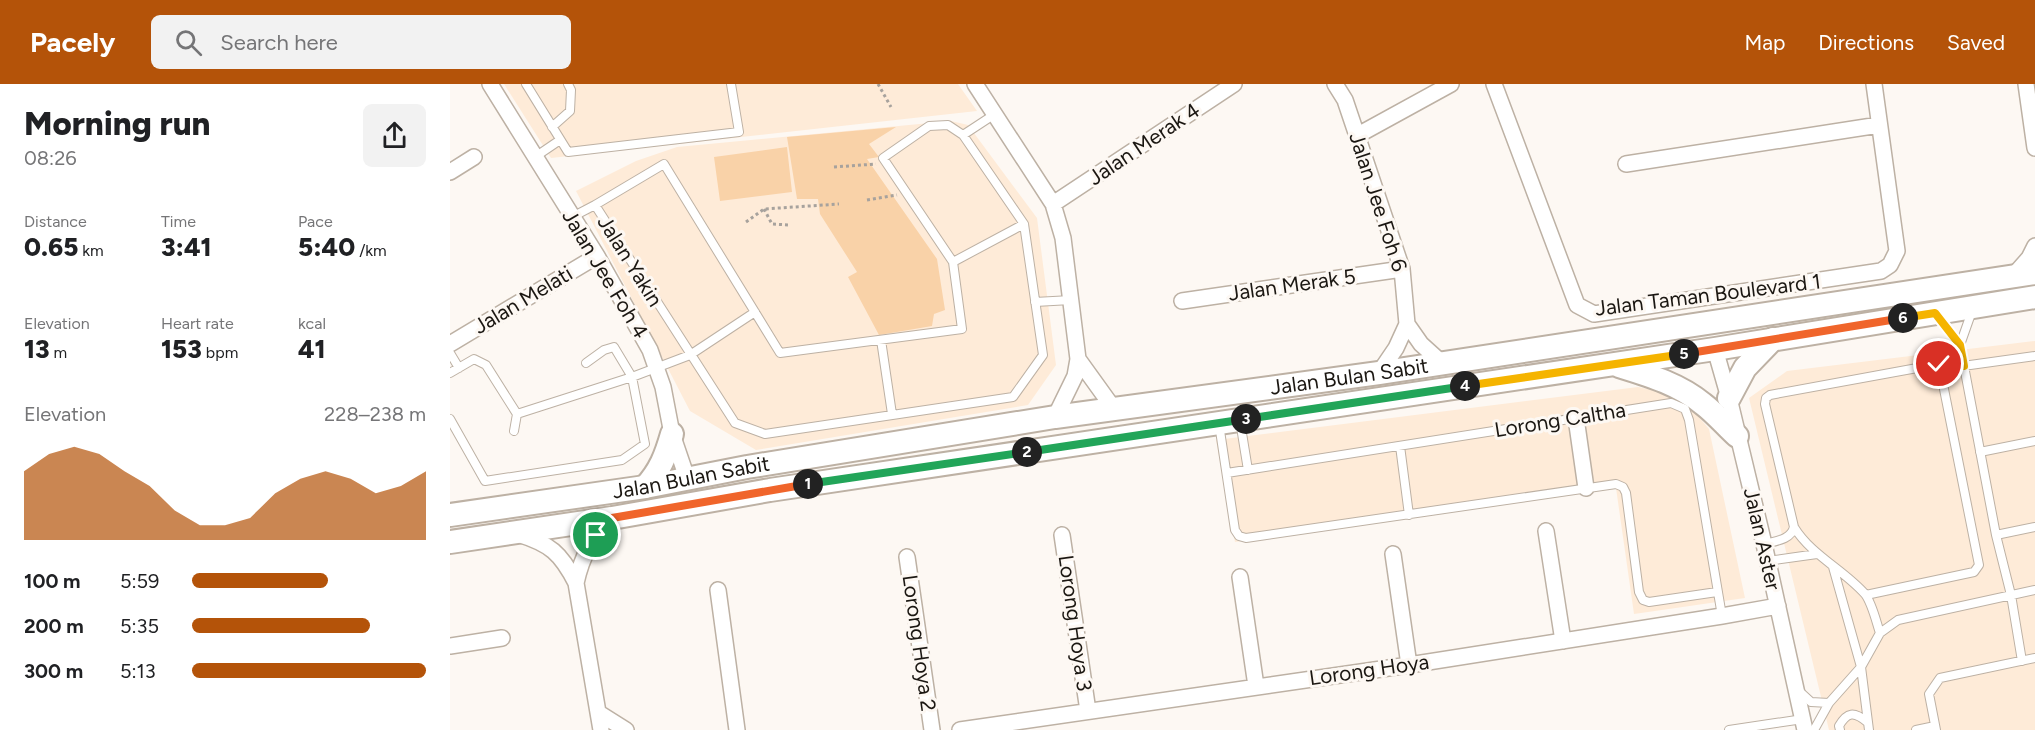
<!DOCTYPE html>
<html lang="en">
<head>
<meta charset="utf-8">
<style>
  body { margin:0; font-family:Figtree,sans-serif; background:#f2f2f2; color:#202124; height:100vh; display:flex; flex-direction:column; font-size:22px; white-space:nowrap }
  * { box-sizing:border-box; margin:0 }
  p { font-size:20px; color:#757577 }
  .icon { flex:none; width:33px; height:33px; fill:none; stroke:currentColor; stroke-width:2; stroke-linecap:round; stroke-linejoin:round }
  .map { position:relative; flex:1; overflow:hidden }
  .details { display:flex; flex-direction:column; background:#fff; width:450px }
  .details>* { flex:none }
  .pin { position:absolute; display:grid; place-items:center; width:51px; height:51px; color:#fff; margin:-26px; border:3px solid #fff; border-radius:50%; box-shadow:0 2px 6px #0007 }
  .km { position:absolute; width:30px; height:30px; margin:-15px; border-radius:50%; background:#222; color:#fff; font-size:16px; line-height:30px; text-align:center }
  .round { display:grid; place-items:center; flex:none; width:63px; height:63px; border-radius:9px; background:#f2f2f2 }
  .overview { display:flex; align-items:center; justify-content:space-between; height:102px; padding:0 24px }
  h1 { font-size:33px; font-weight:800; line-height:45px }
  .figures { display:grid; grid-template-columns:repeat(3,1fr); gap:9px; height:102px; padding:6px 24px }
  .figures div { display:grid; align-content:center }
  .figures b { font-size:26px; font-weight:800 }
  .figures small { font-size:16px; font-weight:400 }
  .figures p { font-size:16px }
  .chart { height:168px; padding:12px 24px }
  .chart p { display:flex; justify-content:space-between }
  .chart svg { width:100%; height:108px; margin-top:6px; fill:#b45309; opacity:.7 }
  ul { padding:0 24px; list-style:none; font-size:20px }
  li { display:grid; grid-template-columns:96px 72px 1fr; align-items:center; height:45px }
  li i { height:15px; border-radius:8px; background:#b45309 }
  header { display:flex; align-items:center; gap:36px; box-sizing:border-box; height:84px; padding:0 30px; background:#b45309; color:#fff }
  header strong { font-size:28px }
  nav { display:flex; gap:33px; margin-inline-start:auto; font-size:21px }
  .search { width:420px; height:54px; background:#f2f2f2; display:flex; align-items:center; gap:15px; box-sizing:border-box; padding:0 21px; border-radius:9px; color:#757577; font-size:22px }
  main { display:flex; flex:1; min-height:0 }
  .map>svg:first-child { display:block }
  .built { fill:#feebd8 }
  .green { fill:#f9d2a8 }
  .lines { fill:none; stroke-linecap:round; stroke-linejoin:round }
  .lane-casing { stroke:#bdb1a4; stroke-width:10 }
  .street-casing { stroke:#bdb1a4; stroke-width:18 }
  .secondary-casing { stroke:#bdb1a4; stroke-width:26 }
  .path { stroke:#a7a29d; stroke-width:3; stroke-dasharray:3 3; stroke-linecap:butt }
  .lane { stroke:#fff; stroke-width:8 }
  .street { stroke:#fff; stroke-width:15 }
  .secondary { stroke:#fff; stroke-width:22 }
  .split-1-casing { stroke:#fff; stroke-width:12 }
  .split-2-casing { stroke:#fff; stroke-width:12 }
  .split-3-casing { stroke:#fff; stroke-width:12 }
  .split-4-casing { stroke:#fff; stroke-width:12 }
  .split-5-casing { stroke:#fff; stroke-width:12 }
  .split-6-casing { stroke:#fff; stroke-width:12 }
  .split-7-casing { stroke:#fff; stroke-width:12 }
  .split-1 { stroke:#f0652b; stroke-width:8 }
  .split-2 { stroke:#22a559; stroke-width:8 }
  .split-3 { stroke:#22a559; stroke-width:8 }
  .split-4 { stroke:#22a559; stroke-width:8 }
  .split-5 { stroke:#f5b400; stroke-width:8 }
  .split-6 { stroke:#f0652b; stroke-width:8 }
  .split-7 { stroke:#f5b400; stroke-width:8 }
  .labels { text-anchor:middle; stroke-width:6; stroke-linejoin:round; paint-order:stroke }
  .street-label { font-size:21px; fill:#1b1712; stroke:#fdf8f3 }
</style>
</head>
<body>
<header>
<strong>Pacely</strong>
<div class="search"><svg class="icon" aria-label="search" viewBox="0 0 24 24"><circle cx="10" cy="10" r="6"/><path d="M15 15l6 6"/></svg>Search here</div>
<nav><a>Map</a><a>Directions</a><a>Saved</a></nav>
</header>
<main>
<section class="details">
<div class="overview"><div><h1>Morning run</h1><p>08:26</p></div><a class="round"><svg class="icon" aria-label="share" viewBox="0 0 24 24"><path d="M12 15V3M7 8l5-5 5 5M5 13v7h14v-7"/></svg></a></div>
<div class="figures">
<div><p>Distance</p><b>0.65<small> km</small></b></div>
<div><p>Time</p><b>3:41</b></div>
<div><p>Pace</p><b>5:40<small> /km</small></b></div>
</div>
<div class="figures">
<div><p>Elevation</p><b>13<small> m</small></b></div>
<div><p>Heart rate</p><b>153<small> bpm</small></b></div>
<div><p>kcal</p><b>41</b></div>
</div>
<div class="chart"><p><span>Elevation</span>228–238 m</p>
<svg viewBox="0 0 160 44" preserveAspectRatio="none"><path d="M0 44V16L10 9L20 6L30 9L40 16L50 22L60 32L70 38L80 38L90 35L100 25L110 19L120 16L130 19L140 25L150 22L160 16V44z"/></svg>
</div>
<ul>
<li><b>100 m</b>5:59<i style="width:58%"></i></li>
<li><b>200 m</b>5:35<i style="width:76%"></i></li>
<li><b>300 m</b>5:13<i style="width:100%"></i></li>
</ul>
</section>
<div class="map">
<svg width="1585" height="646" viewBox="0 0 1585 646">
  <rect width="100%" height="100%" fill="#fdf8f3"/>
  <!-- built -->
  <path class="built" d="M54 0H508L527 27 101 74Z
    M501 37 518 41 587 134 606 281 578 321 306 366 240 327 126 107 186 77 227 63Z
    M1585 257V646H1379L1299 314 1337 287Z
    M1188 303 1231 312 1259 345 1295 514 1184 530 1166 404 785 458 766 356Z"/>
  <!-- green -->
  <path class="green" d="M446 43 419 60 429 73 417 75 487 175 495 226 484 230 482 242 429 251 398 193 407 188 370 130 368 115H347L337 53Z
    M337 63 342 108 270 117 264 73Z"/>
  <g class="lines">
    <defs>
      <path id="lane" d="M76 0 118 68 289 48 281 0
        M498 41 513 51 574 140 593 271 563 313 315 350 285 339 145 121 214 80 330 269 512 245 503 178 433 74 479 42Z
        M102 43 120 27 121 6 118 0
        M513 51 545 30
        M85 73 110 56
        M122 133 145 121
        M503 178 574 140
        M585 218 621 216
        M1522 227 1510 261 1546 451 1561 511 1572 577
        M1487 231 1510 261
        M431 256 442 330
        M0 269 9 284
        M136 279 154 266 164 263 182 293 240 271 305 228
        M0 289 24 275 36 281 67 330 64 347
        M0 335 35 397 172 376 195 360 182 293 67 330
        M790 337 798 386
        M769 340 785 446 789 452 796 454 1166 400 1173 403 1176 409 1189 508 1193 516 1199 518 1267 508
        M950 362 959 431
        M1530 368 1585 357
        M777 389 1221 319 1235 325 1239 336 1272 532
        M1344 443C1361 471 1394 486 1415 510 1422 519 1426 537 1430 549
        M1546 451 1585 443
        M1314 460C1325 457 1341 456 1344 443L1315 320 1316 314 1320 311 1489 280 1513 282 1585 272
        M1318 477 1367 470
        M1383 483 1411 583 1419 646
        M1416 511 1524 488 1529 481 1489 280
        M1349 607 1361 618 1379 619
        M1279 646 1353 635
        M1364 646 1379 619 1411 583 1430 549 1448 536 1585 506
        M1390 646 1389 642C1397 628 1404 627 1417 638
        M1466 646 1485 642
        M1486 646 1479 610 1490 594 1585 574"/>
      <path id="street" d="M40 0 147 172 200 266 213 303 222 350 237 394
        M525 0 603 120 613 154 628 275 625 292 605 333
        M885 0 895 16 952 185 957 240 946 264 929 289
        M1044 0 1127 221 1144 230 1431 187 1440 181 1447 167 1424 0
        M1576 0 1585 64
        M908 51 1001 0
        M1176 80 1429 41
        M0 88 24 73
        M603 120 784 0
        M1564 191 1579 174 1585 162
        M732 217 952 185
        M957 240 971 260 992 279
        M0 260 147 172
        M1265 265 1279 314 1314 460 1355 646
        M628 275 664 325
        M1126 334 1136 404
        M1096 447 1113 557
        M68 450C100 460 111 469 126 499L151 646
        M612 451 638 627
        M943 470 959 581
        M457 473 482 646
        M790 493 806 602
        M126 499C132 472 142 453 162 434
        M268 506 287 646
        M0 562 52 554
        M149 629 176 646
        M510 646 959 581 1272 532 1328 522"/>
      <g id="secondary">
        <path d="M1169 282C1198 291 1229 300 1253 320 1265 329 1275 341 1287 352"/>
        <path d="M1279 314 1295 284 1323 255"/>
        <path d="M195 403C210 387 216 371 222 350"/>
        <path id="s1" d="M0 431 195 403 297 383 605 333 929 289 1585 189"/>
        <path d="M0 458 162 434 320 406 1265 265 1585 213"/>
      </g>
    </defs>
    <!-- lane casing -->
    <use href="#lane" class="lane-casing"/>
    <!-- street casing -->
    <use href="#street" class="street-casing"/>
    <!-- secondary casing -->
    <use href="#secondary" class="secondary-casing"/>
    <!-- path -->
    <path class="path" d="M428 0 441 23
      M384 83 426 80
      M417 116 447 111
      M314 125 322 140 339 141
      M296 138 314 125 389 120"/>
    <!-- lane -->
    <use href="#lane" class="lane"/>
    <!-- street -->
    <use href="#street" class="street"/>
    <!-- secondary -->
    <use href="#secondary" class="secondary"/>
  </g>
  <g class="lines">
    <defs>
      <path id="split-1" d="M146 451 162 434 358 400"/>
      <path id="split-2" d="M358 400 577 368"/>
      <path id="split-3" d="M577 368 796 335"/>
      <path id="split-4" d="M796 335 1015 302"/>
      <path id="split-5" d="M1015 302 1234 270"/>
      <path id="split-6" d="M1234 270 1453 234"/>
      <path id="split-7" d="M1453 234 1485 229 1510 261 1514 282 1489 280"/>
    </defs>
    <!-- split-1 casing -->
    <use href="#split-1" class="split-1-casing"/>
    <!-- split-2 casing -->
    <use href="#split-2" class="split-2-casing"/>
    <!-- split-3 casing -->
    <use href="#split-3" class="split-3-casing"/>
    <!-- split-4 casing -->
    <use href="#split-4" class="split-4-casing"/>
    <!-- split-5 casing -->
    <use href="#split-5" class="split-5-casing"/>
    <!-- split-6 casing -->
    <use href="#split-6" class="split-6-casing"/>
    <!-- split-7 casing -->
    <use href="#split-7" class="split-7-casing"/>
    <!-- split-1 -->
    <use href="#split-1" class="split-1"/>
    <!-- split-2 -->
    <use href="#split-2" class="split-2"/>
    <!-- split-3 -->
    <use href="#split-3" class="split-3"/>
    <!-- split-4 -->
    <use href="#split-4" class="split-4"/>
    <!-- split-5 -->
    <use href="#split-5" class="split-5"/>
    <!-- split-6 -->
    <use href="#split-6" class="split-6"/>
    <!-- split-7 -->
    <use href="#split-7" class="split-7"/>
  </g>
  <g class="labels">
    <!-- street labels -->
    <g class="street-label">
      <text transform="translate(694 60) rotate(-34)" y="7">Jalan Merak 4</text>
      <text transform="translate(928 118) rotate(72)" y="7">Jalan Jee Foh 6</text>
      <text transform="translate(180 177) rotate(58)" y="7">Jalan Yakin</text>
      <text transform="translate(155 190) rotate(59)" y="7">Jalan Jee Foh 4</text>
      <text transform="translate(842 201) rotate(-8)" y="7">Jalan Merak 5</text>
      <text transform="translate(1258 211) rotate(-7)" y="7">Jalan Taman Boulevard 1</text>
      <text transform="translate(73 216) rotate(-31)" y="7">Jalan Melati</text>
      <text dy="7" stroke="none"><textPath href="#s1" startOffset="910">Jalan Bulan Sabit</textPath></text>
      <text transform="translate(1110 336) rotate(-9)" y="7">Lorong Caltha</text>
      <text dy="7" stroke="none"><textPath href="#s1" startOffset="244">Jalan Bulan Sabit</textPath></text>
      <text transform="translate(1312 455) rotate(77)" y="7">Jalan Aster</text>
      <text transform="translate(625 539) rotate(82)" y="7">Lorong Hoya 3</text>
      <text transform="translate(469 559) rotate(82)" y="7">Lorong Hoya 2</text>
      <text transform="translate(919 586) rotate(-8)" y="7">Lorong Hoya</text>
    </g>
  </g>
</svg>
<div class="pin" style="left:146px;top:451px;background:#1e9e55"><svg class="icon" aria-label="arrive" viewBox="0 0 24 24"><path d="M6 21V4h12l-3 4 3 4H6"/></svg></div>
<div class="pin" style="left:1489px;top:280px;background:#d93025"><svg class="icon" aria-label="check" viewBox="0 0 24 24"><path d="M5 12l5 5 9-10"/></svg></div>
<b class="km" style="left:358px;top:400px">1</b>
<b class="km" style="left:577px;top:368px">2</b>
<b class="km" style="left:796px;top:335px">3</b>
<b class="km" style="left:1015px;top:302px">4</b>
<b class="km" style="left:1234px;top:270px">5</b>
<b class="km" style="left:1453px;top:234px">6</b>
</div>
</main>
</body>
</html>
